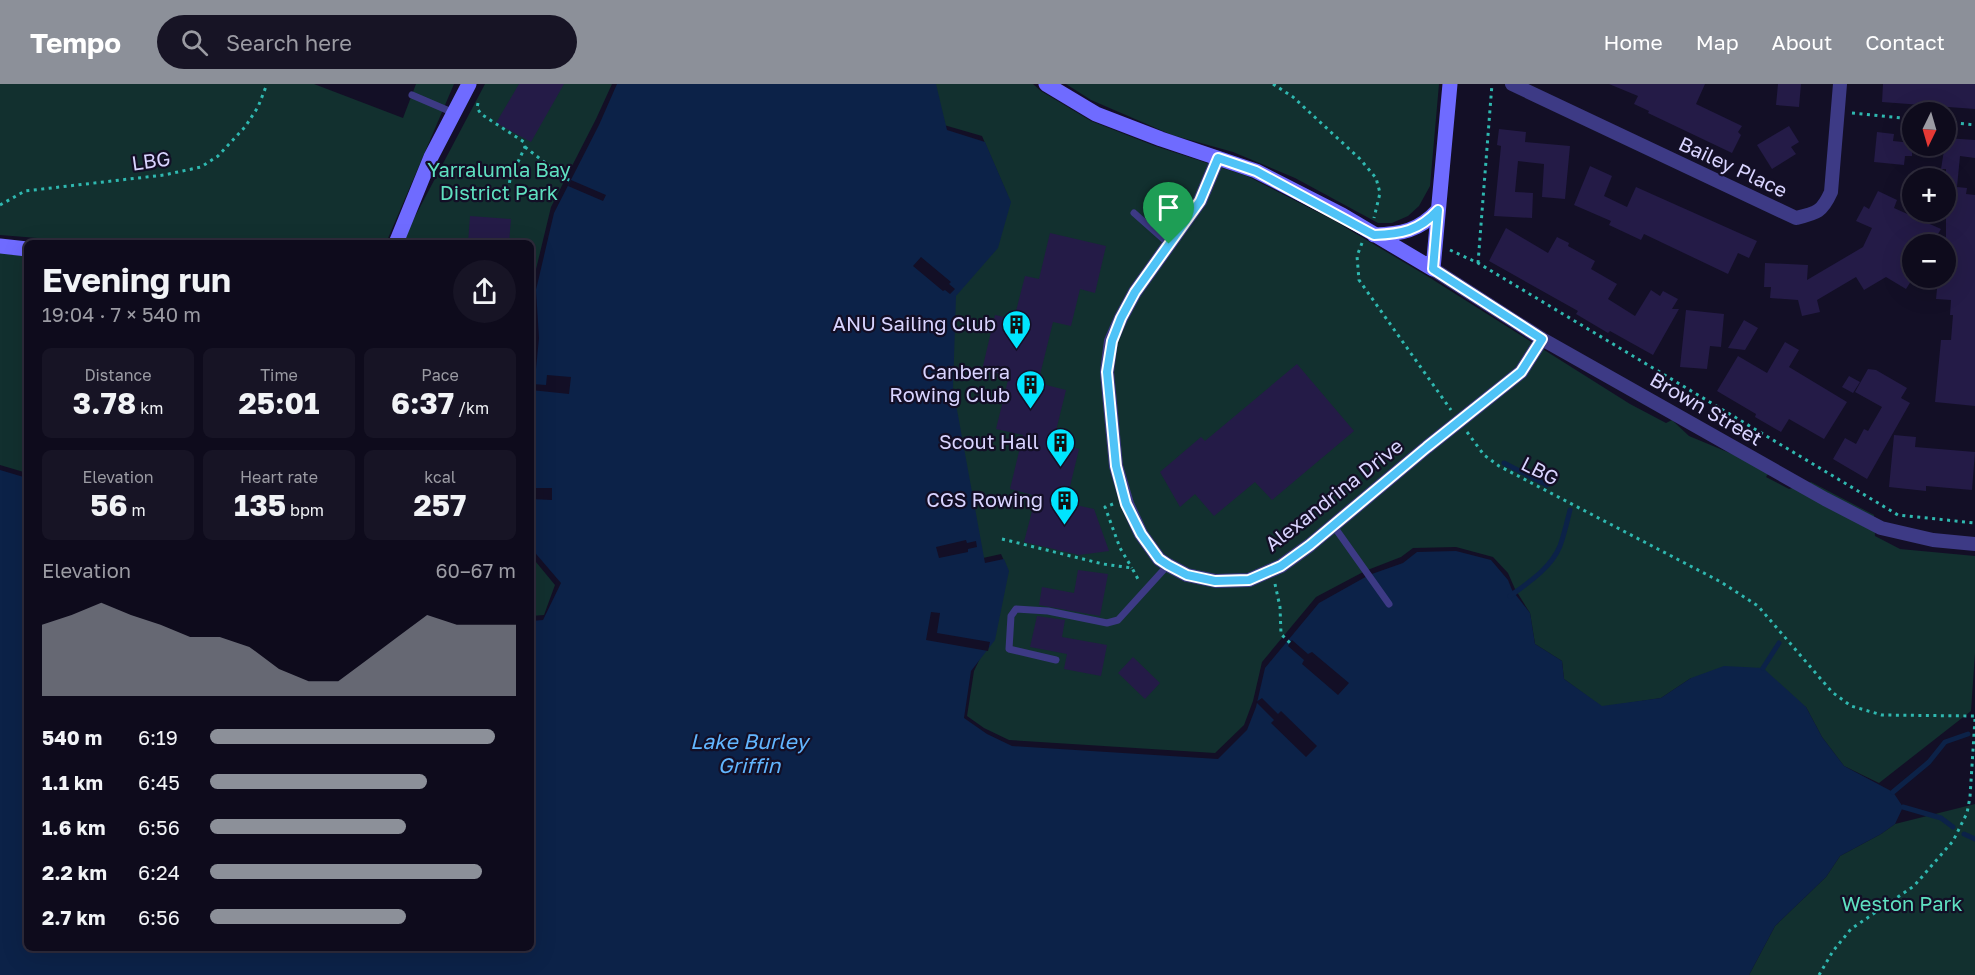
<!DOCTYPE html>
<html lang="en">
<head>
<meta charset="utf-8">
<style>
  body { margin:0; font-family:"Golos Text",sans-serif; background:#171425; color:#f1f3f6; height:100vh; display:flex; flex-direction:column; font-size:22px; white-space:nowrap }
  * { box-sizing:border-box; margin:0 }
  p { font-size:20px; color:#9b9ba3 }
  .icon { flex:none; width:33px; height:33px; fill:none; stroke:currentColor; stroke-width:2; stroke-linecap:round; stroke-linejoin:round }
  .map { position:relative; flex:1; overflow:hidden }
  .sheet { position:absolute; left:24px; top:156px; width:510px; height:711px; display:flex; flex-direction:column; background:#0e0b1c; border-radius:9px; box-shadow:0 6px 24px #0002,0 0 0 2px #2e2b3b }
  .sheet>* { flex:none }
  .needle { width:39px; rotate:185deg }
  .tools { position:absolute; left:1902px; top:18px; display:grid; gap:12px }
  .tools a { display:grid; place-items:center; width:54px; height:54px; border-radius:50%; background:#0e0b1c; box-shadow:0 6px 24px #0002,0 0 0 2px #2e2b3b; font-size:30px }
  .pin { position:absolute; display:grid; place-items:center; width:51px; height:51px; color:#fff; margin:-62px -26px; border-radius:50% 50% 50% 0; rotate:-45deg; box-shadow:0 0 6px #0007 }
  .pin .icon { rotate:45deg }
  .round { display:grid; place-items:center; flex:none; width:63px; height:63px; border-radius:32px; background:#171425 }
  .summary { display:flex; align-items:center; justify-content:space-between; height:102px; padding:0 18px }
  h1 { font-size:33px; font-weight:700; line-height:45px }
  .figures { display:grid; grid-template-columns:repeat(3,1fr); gap:9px; height:102px; padding:6px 18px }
  .figures div { display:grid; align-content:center; border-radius:9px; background:#171425; text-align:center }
  .figures b { font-size:30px; font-weight:700 }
  .figures small { font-size:16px; font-weight:400 }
  .figures p { font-size:16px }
  .chart { height:168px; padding:12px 18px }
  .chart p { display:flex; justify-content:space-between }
  .chart svg { width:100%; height:108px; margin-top:6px; fill:#8c9099; opacity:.7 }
  ul { padding:0 18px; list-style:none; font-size:20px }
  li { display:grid; grid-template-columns:96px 72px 1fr; align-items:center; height:45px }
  li i { height:15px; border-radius:8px; background:#8c9099 }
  header { display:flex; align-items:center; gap:36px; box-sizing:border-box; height:84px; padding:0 30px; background:#8c9099; color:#fff }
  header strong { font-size:28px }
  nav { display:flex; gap:33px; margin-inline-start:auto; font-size:21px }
  .search { width:420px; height:54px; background:#171425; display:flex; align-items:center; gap:15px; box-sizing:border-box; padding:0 21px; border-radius:33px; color:#9b9ba3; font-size:22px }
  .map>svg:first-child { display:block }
  .green { fill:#12302f }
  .water { fill:#0c2248 }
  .pier { fill:#130f26 }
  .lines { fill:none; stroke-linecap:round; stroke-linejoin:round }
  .stream { stroke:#0c2248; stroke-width:5 }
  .building { fill:#241b47 }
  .path { stroke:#2fb8b0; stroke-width:3; stroke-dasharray:3 4.5; stroke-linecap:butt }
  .lane { stroke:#3d3a85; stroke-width:7 }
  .street { stroke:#3d3a85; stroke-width:14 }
  .secondary { stroke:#6f6bff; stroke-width:15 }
  .route-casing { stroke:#fff; stroke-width:12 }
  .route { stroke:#4fc3f7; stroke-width:8 }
  .labels { text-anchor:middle; stroke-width:4.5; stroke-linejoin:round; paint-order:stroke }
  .street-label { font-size:20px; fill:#d9d4ff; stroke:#130f26 }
  .park-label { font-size:20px; fill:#5fe0c0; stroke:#130f26 }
  .poi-label { font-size:20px; fill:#d9d4ff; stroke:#130f26; text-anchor:end }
  .water-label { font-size:21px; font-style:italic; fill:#62b6ff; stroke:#130f26 }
</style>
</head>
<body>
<header>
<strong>Tempo</strong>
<div class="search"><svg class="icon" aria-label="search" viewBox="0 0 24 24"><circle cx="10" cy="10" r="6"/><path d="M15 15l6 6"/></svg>Search here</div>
<nav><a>Home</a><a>Map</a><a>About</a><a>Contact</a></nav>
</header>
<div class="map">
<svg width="1975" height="891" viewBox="0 0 1975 891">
  <rect width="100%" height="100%" fill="#130f26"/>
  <!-- green -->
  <path class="green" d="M0 0H314L403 34 416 0H454L386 159H71L62 156 0 151Z
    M485 0H612L596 35 551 123 531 206 536 248 531 304V159H401Z
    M935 0H1033L1041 7 1091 37 1155 62 1247 92 1333 136 1427 192 1630 320 1666 339 1672 336 1689 352 1737 372 1768 390 1766 393 1789 405 1811 398 1874 431 1875 452 1900 465 1975 472V569L1971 627 1879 699 1844 682 1822 653 1806 623 1691 594 1661 614 1602 623 1564 595 1562 577 1535 560 1530 529 1515 505 1508 489 1493 473 1456 463 1413 464 1401 473 1365 487 1316 513 1262 578 1253 617 1244 641 1215 669 1009 656 984 644 967 632 974 587 992 550 1006 481 1001 470 983 474 949 300 951 211 1008 112 982 52 944 41Z
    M1066 0H1439L1430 102 1419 122 1408 132 1392 139H1378L1295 94 1233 68 1172 51 1091 16Z
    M0 169 27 172V389L0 381Z
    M531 472 555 501 544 531 531 532Z
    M1975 720V891H1749L1775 842 1826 793 1840 772 1881 750 1895 740Z"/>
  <!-- water -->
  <path class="water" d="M617 0H936L947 46 985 58 1011 118 998 164 956 212 953 304 985 479 1004 475 1009 487 995 556 971 587 964 634 987 650 1012 662 1218 675 1247 646 1256 623 1265 584 1319 519 1369 491 1403 479 1417 468 1456 467 1491 476 1508 496 1512 506 1530 529 1535 560 1562 577 1564 595 1602 622 1661 614 1691 594 1724 582 1763 584 1806 623 1822 653 1844 682 1893 708 1903 723 1895 740 1881 750 1840 772 1826 793 1775 842 1749 891H0V386L27 394V864H531V537L543 536 561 499 531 464V336L539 254 536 206 554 129 599 41Z"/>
  <!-- pier -->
  <path class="pier" d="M571 96 606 111 603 117 568 102Z
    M921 173 951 198 949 200 955 205 950 210 945 206 943 207 913 182Z
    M547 291 571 293 569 310 531 306 532 300 546 301Z
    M531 404H552V416L531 415Z
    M966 456 967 459 976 457 977 463 968 465V468L939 474 936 463Z
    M931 528 940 529 937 549 990 558 988 567 926 556Z
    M1292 556 1308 570 1312 568 1349 599 1338 611 1302 580 1304 576 1288 562Z
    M1262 614 1278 630 1281 627 1317 662 1306 673 1271 639 1274 636 1256 618Z"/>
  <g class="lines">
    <!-- stream -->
    <path class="stream" d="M1504 379 1547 401
      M1510 512C1528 499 1551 484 1560 462 1564 451 1567 438 1570 426
      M1763 584 1779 559
      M1893 708 1929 678 1945 658 1968 650
      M1903 723 1941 734 1953 743
      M1964 750 1975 755"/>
  </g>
  <!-- building -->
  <path class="building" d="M519 0H564L531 58 496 39Z
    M1609 0H1705L1696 20 1742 42 1738 48 1741 51 1732 69 1648 29 1649 27 1634 20 1638 12Z
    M1778 0H1801L1799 23 1776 21Z
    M1883 0H1975V25L1882 18Z
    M1789 42 1799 58 1791 63 1796 70 1772 85 1757 61Z
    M1499 45 1526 48 1525 58 1570 62 1565 115 1542 113 1544 80 1518 77 1515 108 1533 109 1532 134 1494 132 1501 62 1497 61Z
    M1877 48 1894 50 1893 57 1912 59V72H1905L1904 81 1874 78Z
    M1946 54 1975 56V74L1960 72 1957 103 1967 104 1966 110 1975 111V322L1935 318 1941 256H1951L1953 231H1950L1951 216 1936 215 1938 195H1946V85H1941Z
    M1590 82 1612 92 1604 112 1627 123 1636 103 1757 157 1749 174 1738 169 1728 190 1644 150 1641 156 1609 141 1611 137 1574 121Z
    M1878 107 1897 116 1894 124 1941 145 1932 160H1912L1913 194 1906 205 1886 193 1864 206 1856 193 1817 216 1820 228 1802 232 1798 216 1770 214 1771 203H1764L1765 179 1808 181 1807 196 1863 163 1872 144 1856 137 1864 122 1869 125Z
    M470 132 511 135 509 159H468Z
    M1506 144 1548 169 1557 153 1569 159 1568 162 1595 177 1591 185 1617 200 1608 215 1635 232 1651 206 1660 212 1663 207 1678 215 1672 225H1679L1653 271 1610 247 1608 249 1576 230 1578 227 1489 177Z
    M1050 149 1106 162 1095 209 1080 205 1071 242 1053 238 1038 299 1066 306 1053 359 1079 365 1066 419 1094 425 1109 467 1079 471 1024 458 1036 412 1010 405 1023 351 996 345 1009 292 982 286 995 231 1014 235 1025 192 1039 195Z
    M1686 226 1724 230 1721 263 1710 262 1707 285 1680 283Z
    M1744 236 1758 244 1745 266 1728 264Z
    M1785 258 1799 266 1789 283 1847 318 1824 355 1789 335 1781 348 1755 333 1756 330 1717 307 1738 272 1767 289Z
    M1297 280 1354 347 1272 416 1255 398 1214 432 1195 410 1180 423 1160 388 1201 353 1205 357Z
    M1868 285 1876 286 1907 304 1901 314 1910 319 1867 395 1833 375 1845 354 1856 360 1864 345 1868 347 1882 323 1855 308Z
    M1849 292 1860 298 1853 309 1842 303Z
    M1894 351 1916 353 1915 363 1975 368 1972 406 1926 402V407L1889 403Z
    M1078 486 1108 490 1100 532 1039 521 1042 503 1074 509Z
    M1037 532 1065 536 1062 553 1107 561 1101 592 1064 585 1067 570 1030 563Z
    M1133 573 1160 599 1145 615 1118 589Z"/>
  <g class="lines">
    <!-- path -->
    <path class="path" d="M1273 0 1293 13 1360 75 1376 94 1380 109 1374 134
      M478 19 477 24 481 30 524 58 525 63 510 95 507 117
      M1852 29 1912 35
      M1946 38 1975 41
      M525 63 566 95 573 97
      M0 121 25 107 164 91 201 83 218 72 245 43 258 23 267 0
      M1362 159 1357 172 1359 196 1451 326
      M1450 166 1478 179 1898 431 1975 439
      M1478 179 1492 0
      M1467 348 1484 371 1499 382 1721 498 1758 522 1832 608 1851 622 1882 631 1975 632
      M1113 420 1105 423 1120 464 1132 484
      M1002 455 1103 480 1132 484 1139 497
      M1275 500 1280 523 1281 550 1290 559
      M1819 891 1833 867 1851 845 1914 802 1953 757 1967 729 1970 713 1975 635"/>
    <!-- lane -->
    <path class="lane" d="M412 11 454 29
      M1134 129 1169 160
      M1333 441 1389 520
      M1056 576 1009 565 1011 532 1016 525 1048 527 1107 539 1118 536 1168 481"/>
    <!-- street -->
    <path class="street" d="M1512 0 1796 134C1817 129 1822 128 1831 108L1840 0
      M1218 74 1200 117 1135 208 1121 234 1111 257 1107 288 1116 382 1127 420 1141 450 1159 475 1168 481 1187 491 1216 497 1249 496 1281 482 1310 461 1427 363 1521 288 1542 255
      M1433 185 1542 255 1825 415 1881 444 1933 456 1975 460"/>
    <!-- secondary -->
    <path class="secondary" d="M1046 0 1096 30 1161 55 1256 87 1342 131 1433 185 1450 0
      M1374 151C1401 150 1419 147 1438 126
      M396 159 431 73 469 0
      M0 162 27 165"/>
  </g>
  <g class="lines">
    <defs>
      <path id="route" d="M1218 74 1256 87 1374 151C1401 150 1419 147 1438 126L1433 185 1542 255 1521 288 1427 363 1310 461 1281 482 1249 496 1215 497 1187 491 1168 481 1159 475 1141 450 1126 420 1116 382 1107 288 1112 257 1121 234 1135 208 1200 117Z"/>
    </defs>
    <!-- route casing -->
    <use href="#route" class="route-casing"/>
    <!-- route -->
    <use href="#route" class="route"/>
  </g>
  <!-- icons -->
  <defs>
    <symbol id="building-pin" viewBox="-11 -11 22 30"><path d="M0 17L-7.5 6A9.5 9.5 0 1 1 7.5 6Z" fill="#00e5ff" stroke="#130f26"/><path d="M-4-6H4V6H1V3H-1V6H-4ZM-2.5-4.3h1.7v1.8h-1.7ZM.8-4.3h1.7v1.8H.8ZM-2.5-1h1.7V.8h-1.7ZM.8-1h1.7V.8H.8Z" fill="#111"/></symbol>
  </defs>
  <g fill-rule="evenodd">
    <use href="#building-pin" x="1000" y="224" width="33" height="45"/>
    <use href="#building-pin" x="1014" y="284" width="33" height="45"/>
    <use href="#building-pin" x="1044" y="342" width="33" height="45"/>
    <use href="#building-pin" x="1048" y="400" width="33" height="45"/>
  </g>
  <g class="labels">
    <!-- street labels -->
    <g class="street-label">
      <text transform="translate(151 77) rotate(-8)" y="7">LBG</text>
      <text transform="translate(1733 83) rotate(25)" y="7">Bailey Place</text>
      <text transform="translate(1706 325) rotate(30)" y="7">Brown Street</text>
      <text transform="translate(1540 387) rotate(27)" y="7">LBG</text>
      <text transform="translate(1334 411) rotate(-38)" y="7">Alexandrina Drive</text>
    </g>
    <!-- park labels -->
    <g class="park-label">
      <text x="499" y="93">Yarralumla Bay<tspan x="499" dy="23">District Park</tspan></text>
      <text x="1902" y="827">Weston Park</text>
    </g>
    <!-- poi labels -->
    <g class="poi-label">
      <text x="996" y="247">ANU Sailing Club</text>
      <text x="1010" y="295">Canberra<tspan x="1010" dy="23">Rowing Club</tspan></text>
      <text x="1039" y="365">Scout Hall</text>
      <text x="1043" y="423">CGS Rowing</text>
    </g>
    <!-- water labels -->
    <g class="water-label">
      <text x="749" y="665">Lake Burley<tspan x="749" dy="24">Griffin</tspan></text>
    </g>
  </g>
</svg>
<div class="tools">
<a><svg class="needle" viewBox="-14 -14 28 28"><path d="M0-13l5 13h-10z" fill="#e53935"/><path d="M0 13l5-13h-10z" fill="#9b9ba3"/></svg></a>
<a>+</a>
<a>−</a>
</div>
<div class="pin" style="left:1169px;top:160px;background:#1e9e55"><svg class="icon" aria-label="arrive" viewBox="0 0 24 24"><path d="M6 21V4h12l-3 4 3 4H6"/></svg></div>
<section class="sheet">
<div class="summary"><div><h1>Evening run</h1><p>19:04 · 7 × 540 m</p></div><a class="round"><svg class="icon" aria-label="share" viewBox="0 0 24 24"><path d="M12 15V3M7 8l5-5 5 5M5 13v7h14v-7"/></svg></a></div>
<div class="figures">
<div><p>Distance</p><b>3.78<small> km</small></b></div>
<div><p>Time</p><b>25:01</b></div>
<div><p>Pace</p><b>6:37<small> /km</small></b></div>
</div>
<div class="figures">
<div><p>Elevation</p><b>56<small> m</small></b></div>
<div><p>Heart rate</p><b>135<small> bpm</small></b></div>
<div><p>kcal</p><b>257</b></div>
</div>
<div class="chart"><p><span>Elevation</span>60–67 m</p>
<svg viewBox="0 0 160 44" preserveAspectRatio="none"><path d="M0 44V15L10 11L20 6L30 11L40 15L50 20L60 20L70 24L80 33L90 38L100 38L110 29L120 20L130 11L140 15L150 15L160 15V44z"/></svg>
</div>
<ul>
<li><b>540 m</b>6:19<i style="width:93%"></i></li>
<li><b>1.1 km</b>6:45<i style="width:71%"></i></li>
<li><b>1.6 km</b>6:56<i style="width:64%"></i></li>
<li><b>2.2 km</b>6:24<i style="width:89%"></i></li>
<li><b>2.7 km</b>6:56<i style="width:64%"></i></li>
</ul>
</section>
</div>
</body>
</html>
